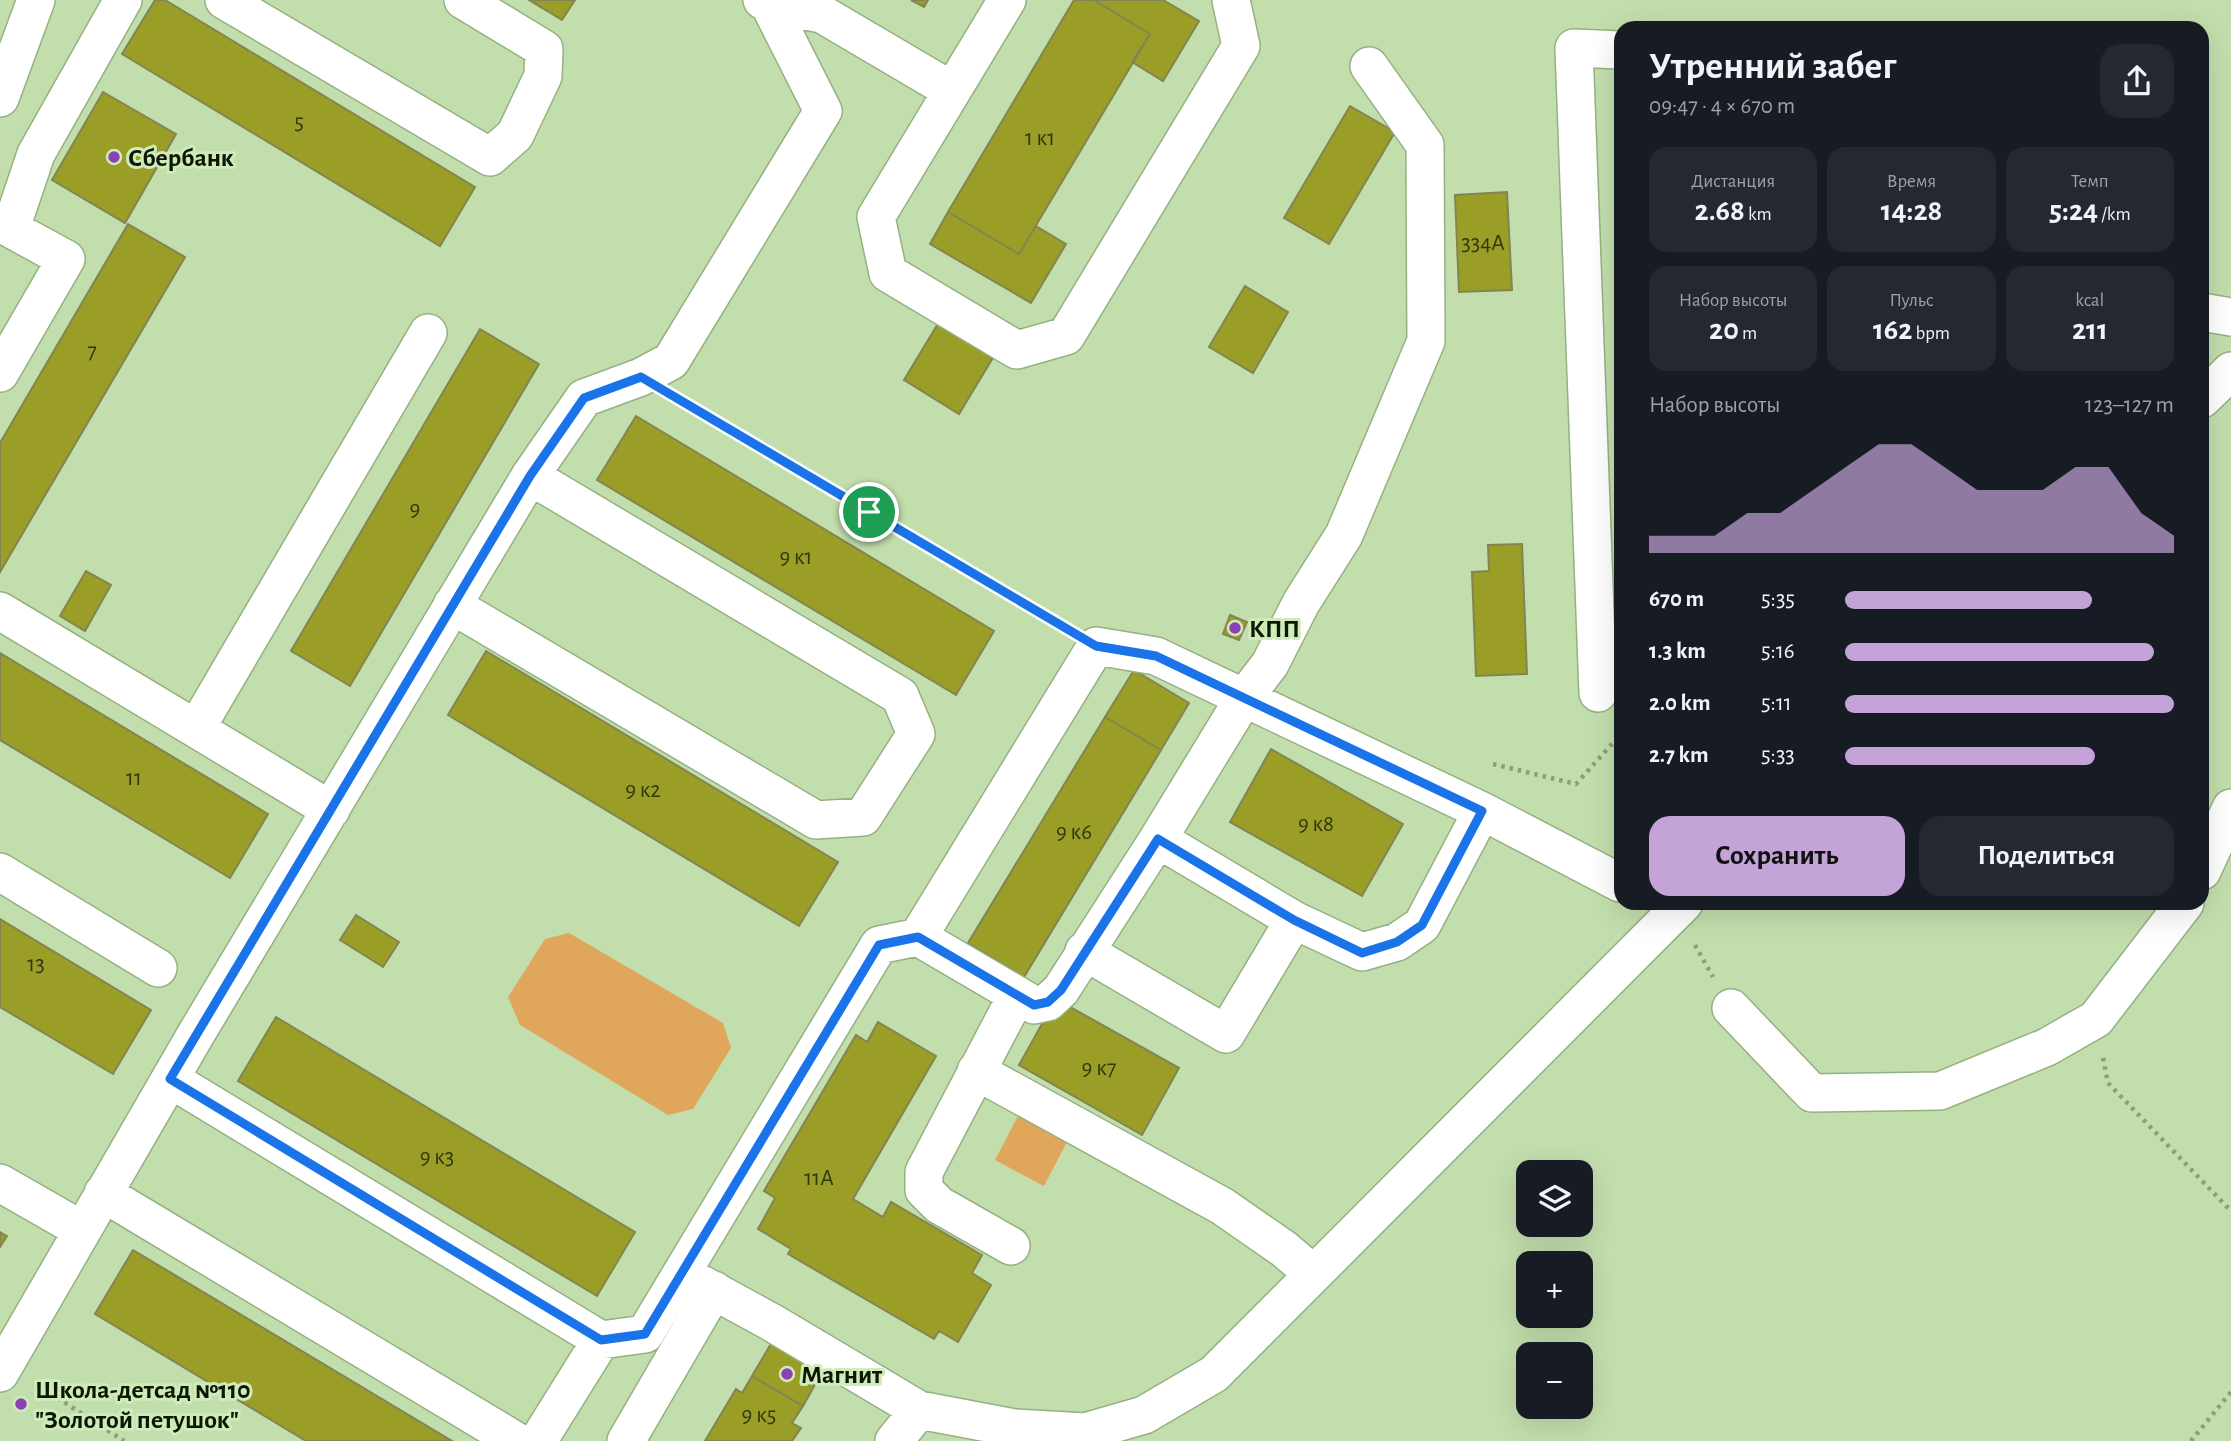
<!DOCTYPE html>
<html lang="ru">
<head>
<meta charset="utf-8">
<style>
  body { margin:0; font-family:"Alegreya Sans",sans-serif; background:#242831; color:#f1f3f6; height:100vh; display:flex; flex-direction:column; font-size:26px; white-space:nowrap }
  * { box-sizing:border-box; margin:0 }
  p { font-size:23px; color:#9ea1a6 }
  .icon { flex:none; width:38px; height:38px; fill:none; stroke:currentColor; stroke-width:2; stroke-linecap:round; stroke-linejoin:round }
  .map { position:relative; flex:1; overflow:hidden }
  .sheet { position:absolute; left:1614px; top:21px; width:595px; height:889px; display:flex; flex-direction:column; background:#171b24; border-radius:21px; box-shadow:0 7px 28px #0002 }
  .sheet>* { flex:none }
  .controls { position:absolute; left:1516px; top:1160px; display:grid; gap:14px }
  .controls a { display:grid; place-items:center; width:77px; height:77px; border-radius:14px; background:#171b24; box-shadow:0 7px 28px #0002; font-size:35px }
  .pin { position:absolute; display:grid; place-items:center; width:60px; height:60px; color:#fff; margin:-30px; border:4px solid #fff; border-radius:50%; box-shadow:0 2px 7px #0007 }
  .round { display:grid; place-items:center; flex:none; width:74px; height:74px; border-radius:21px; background:#242831 }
  .summary { display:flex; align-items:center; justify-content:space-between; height:119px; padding:0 35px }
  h1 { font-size:38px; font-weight:600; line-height:52px }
  .metrics { display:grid; grid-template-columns:repeat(3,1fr); gap:10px; height:119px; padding:7px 35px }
  .metrics div { display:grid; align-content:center; border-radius:18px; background:#242831; text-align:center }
  .metrics b { font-size:30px; font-weight:600 }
  .metrics small { font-size:19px; font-weight:400 }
  .metrics p { font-size:19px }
  .chart { height:196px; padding:14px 35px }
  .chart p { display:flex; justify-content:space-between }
  .chart svg { width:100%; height:126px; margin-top:7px; fill:#c3a3d8; opacity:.7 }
  .button { display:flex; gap:14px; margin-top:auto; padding:14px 35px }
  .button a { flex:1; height:80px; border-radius:21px; background:#c3a3d8; color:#111; font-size:28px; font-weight:600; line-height:80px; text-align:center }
  .button a+a { background:#242831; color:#f1f3f6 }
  ul { padding:0 35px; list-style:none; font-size:23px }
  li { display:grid; grid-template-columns:112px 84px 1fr; align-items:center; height:52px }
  li i { height:18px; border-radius:9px; background:#c3a3d8 }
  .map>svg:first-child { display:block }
  .green { fill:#e0a65b }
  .building { fill:#9a9e27; stroke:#828552; stroke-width:2 }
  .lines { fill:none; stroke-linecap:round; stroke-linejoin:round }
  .minor-casing { stroke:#96b181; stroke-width:40 }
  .path { stroke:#8aa079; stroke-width:4.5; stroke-dasharray:3.5 5; stroke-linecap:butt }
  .minor { stroke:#fff; stroke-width:37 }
  .route-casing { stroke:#fff; stroke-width:14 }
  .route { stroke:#1a73e8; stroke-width:9 }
  .poi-dot { fill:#8b41b3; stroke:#d0ebba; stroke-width:2.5 }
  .labels { text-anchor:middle; stroke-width:6; stroke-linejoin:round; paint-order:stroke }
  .number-label { font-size:23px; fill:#30390e }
  .poi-label { font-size:26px; font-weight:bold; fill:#0d1706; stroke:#d0ebba; text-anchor:start }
</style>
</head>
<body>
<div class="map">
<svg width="2231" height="1441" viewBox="0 0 2231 1441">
  <rect width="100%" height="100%" fill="#c3dead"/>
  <!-- green -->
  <path class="green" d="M569 933 723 1023 731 1048 693 1109 668 1115 520 1025 508 997 545 939Z
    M1019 1114 1068 1140 1044 1186 995 1160Z"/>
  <!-- building -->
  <path class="building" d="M155 0H165L475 187 440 246 122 54Z
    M529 0H575L562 20Z
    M911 0H928L924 7Z
    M1074 0H1094L1150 34 1019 254 948 212Z
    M1094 0H1163L1199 21 1163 81 1132 62 1150 34Z
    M103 92 176 134 125 223 52 180Z
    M1350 106 1395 132 1329 244 1284 218Z
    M1507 192 1512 290 1459 292 1455 195Z
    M948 212 1019 254 1036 226 1066 244 1031 303 930 244Z
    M128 224 185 257 0 572V443Z
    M1245 286 1288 312 1253 373 1209 347Z
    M939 322 994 356 959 414 904 380Z
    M480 329 539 364 350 686 291 651Z
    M636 416 994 631 956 695 597 480Z
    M1522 544 1527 674 1476 676 1472 572 1489 571 1488 545Z
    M86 571 111 585 85 631 60 616Z
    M1230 615 1247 622 1239 640 1223 634Z
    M486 651 838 862 799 926 448 715Z
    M0 653 268 814 230 878 0 740Z
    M1134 670 1189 703 1161 750 1105 717Z
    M1105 717 1161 750 1024 977 968 943Z
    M1271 749 1403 824 1362 896 1230 822Z
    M356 915 399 942 383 967 340 940Z
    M0 919 151 1010 113 1074 0 1007Z
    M1056 999 1179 1068 1142 1135 1019 1065Z
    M276 1017 635 1232 597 1296 238 1081Z
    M878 1022 936 1056 853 1199 883 1217 891 1202 982 1255 972 1273 991 1285 958 1342 939 1331 934 1339 788 1254 791 1249 758 1229 775 1198 764 1191 856 1035 867 1042Z
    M0 1232 7 1236 0 1247Z
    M133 1250 452 1441H306L95 1314Z
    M772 1342 822 1372 803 1406 752 1376Z
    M752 1376 803 1406 792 1423 801 1428 792 1441H705L736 1389 742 1393Z"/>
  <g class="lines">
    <defs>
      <path id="minor" d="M224 0 490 157 515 135 543 76 544 49 463 0
        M1007 0 876 217 888 273 1017 350 1066 336 1241 46 1231 0
        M769 4 822 14 951 90
        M1620 50 1574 48 1598 693 1620 665
        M0 98 36 0
        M0 223 66 259 0 373
        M11 228 36 154 123 0
        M2202 312 2231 317
        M2202 399 2231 371
        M452 605 816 820 863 817 916 734 900 696 530 476
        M0 611 331 810
        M197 727 428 333
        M1158 839 1294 920
        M2202 871 2231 808
        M0 872 158 968
        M918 937 1034 1005 1048 1002 1061 990 1158 839 1244 698 1270 664 1301 603 1344 535 1426 341 1425 145 1369 66
        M1084 951 1226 1034 1294 920 1362 952 1397 942 1422 925 1482 811
        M1731 1008 1812 1093 1940 1091 2047 1047 2096 1019 2185 903
        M976 1071 1222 1206 1284 1249 1313 1274
        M170 1079 601 1340 645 1334 879 945 918 937 1096 646 1156 656 1482 811 1620 883
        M0 1183 82 1230
        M103 1193 516 1441
        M1011 1246 939 1205 924 1190V1172L1017 995
        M694 1280 771 1322 919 1410 894 1441
        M0 1373 196 1034 530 476 584 398 641 377 671 361 823 111 769 4 762 0
        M919 1410 1014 1428 1085 1432 1144 1415 1214 1374 1684 903
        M538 1441 601 1340
        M626 1441 714 1290"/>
    </defs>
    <!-- minor casing -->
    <use href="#minor" class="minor-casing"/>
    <!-- path -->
    <path class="path" d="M678 399 1065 628
      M1493 764 1576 784 1620 735
      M1695 945 1713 977
      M2103 1058 2108 1083 2231 1211
      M36 1384 124 1441
      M2191 1441 2231 1392"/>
    <!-- minor -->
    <use href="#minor" class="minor"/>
  </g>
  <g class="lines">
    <defs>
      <path id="route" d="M641 377 1096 646 1156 656 1482 811 1422 925 1397 942 1362 953 1294 920 1158 839 1061 990 1048 1002 1034 1005 918 937 879 945 645 1334 601 1340 170 1079 530 476 584 398Z"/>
    </defs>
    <!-- route casing -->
    <use href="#route" class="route-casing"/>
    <!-- route -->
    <use href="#route" class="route"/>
  </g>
  <!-- markers -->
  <g class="poi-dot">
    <circle cx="114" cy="157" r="7"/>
    <circle cx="1235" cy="628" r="7"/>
    <circle cx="787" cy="1374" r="7"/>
    <circle cx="21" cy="1404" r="7"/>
  </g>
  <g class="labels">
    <!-- number labels -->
    <g class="number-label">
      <text x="299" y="129">5</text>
      <text x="1040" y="145">1 к1</text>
      <text x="1483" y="250">334А</text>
      <text x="92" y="358">7</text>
      <text x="415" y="516">9</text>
      <text x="796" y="564">9 к1</text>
      <text x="134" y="785">11</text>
      <text x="643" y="797">9 к2</text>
      <text x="1316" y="831">9 к8</text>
      <text x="1074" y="839">9 к6</text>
      <text x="36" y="971">13</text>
      <text x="1099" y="1075">9 к7</text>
      <text x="437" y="1164">9 к3</text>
      <text x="819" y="1185">11А</text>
      <text x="759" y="1422">9 к5</text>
    </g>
    <!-- poi labels -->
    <g class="poi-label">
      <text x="128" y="166">Сбербанк</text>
      <text x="1249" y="637">КПП</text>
      <text x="801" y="1383">Магнит</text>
      <text x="35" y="1398">Школа-детсад №110<tspan x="35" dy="30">"Золотой петушок"</tspan></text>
    </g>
  </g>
</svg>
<div class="controls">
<a><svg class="icon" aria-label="layers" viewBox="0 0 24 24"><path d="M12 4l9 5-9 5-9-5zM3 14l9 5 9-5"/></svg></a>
<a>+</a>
<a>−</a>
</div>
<div class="pin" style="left:869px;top:512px;background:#1e9e55"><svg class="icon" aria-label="arrive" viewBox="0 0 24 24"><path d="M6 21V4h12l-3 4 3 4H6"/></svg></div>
<section class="sheet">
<div class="summary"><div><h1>Утренний забег</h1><p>09:47 · 4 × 670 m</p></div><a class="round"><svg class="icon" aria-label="share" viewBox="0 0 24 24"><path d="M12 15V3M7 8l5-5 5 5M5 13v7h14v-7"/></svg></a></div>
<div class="metrics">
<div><p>Дистанция</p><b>2.68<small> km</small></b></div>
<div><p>Время</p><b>14:28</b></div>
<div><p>Темп</p><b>5:24<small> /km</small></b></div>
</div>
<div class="metrics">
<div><p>Набор высоты</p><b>20<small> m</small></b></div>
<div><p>Пульс</p><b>162<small> bpm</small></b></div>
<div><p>kcal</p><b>211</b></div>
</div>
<div class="chart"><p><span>Набор высоты</span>123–127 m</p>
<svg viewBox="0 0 160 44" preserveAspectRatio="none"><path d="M0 44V38L10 38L20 38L30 30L40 30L50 22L60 14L70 6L80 6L90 14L100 22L110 22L120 22L130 14L140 14L150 30L160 38V44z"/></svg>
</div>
<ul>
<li><b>670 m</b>5:35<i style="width:75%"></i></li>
<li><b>1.3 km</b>5:16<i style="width:94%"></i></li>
<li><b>2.0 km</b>5:11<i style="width:100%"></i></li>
<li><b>2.7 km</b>5:33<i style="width:76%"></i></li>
</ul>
<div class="button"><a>Сохранить</a><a>Поделиться</a></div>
</section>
</div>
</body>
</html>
